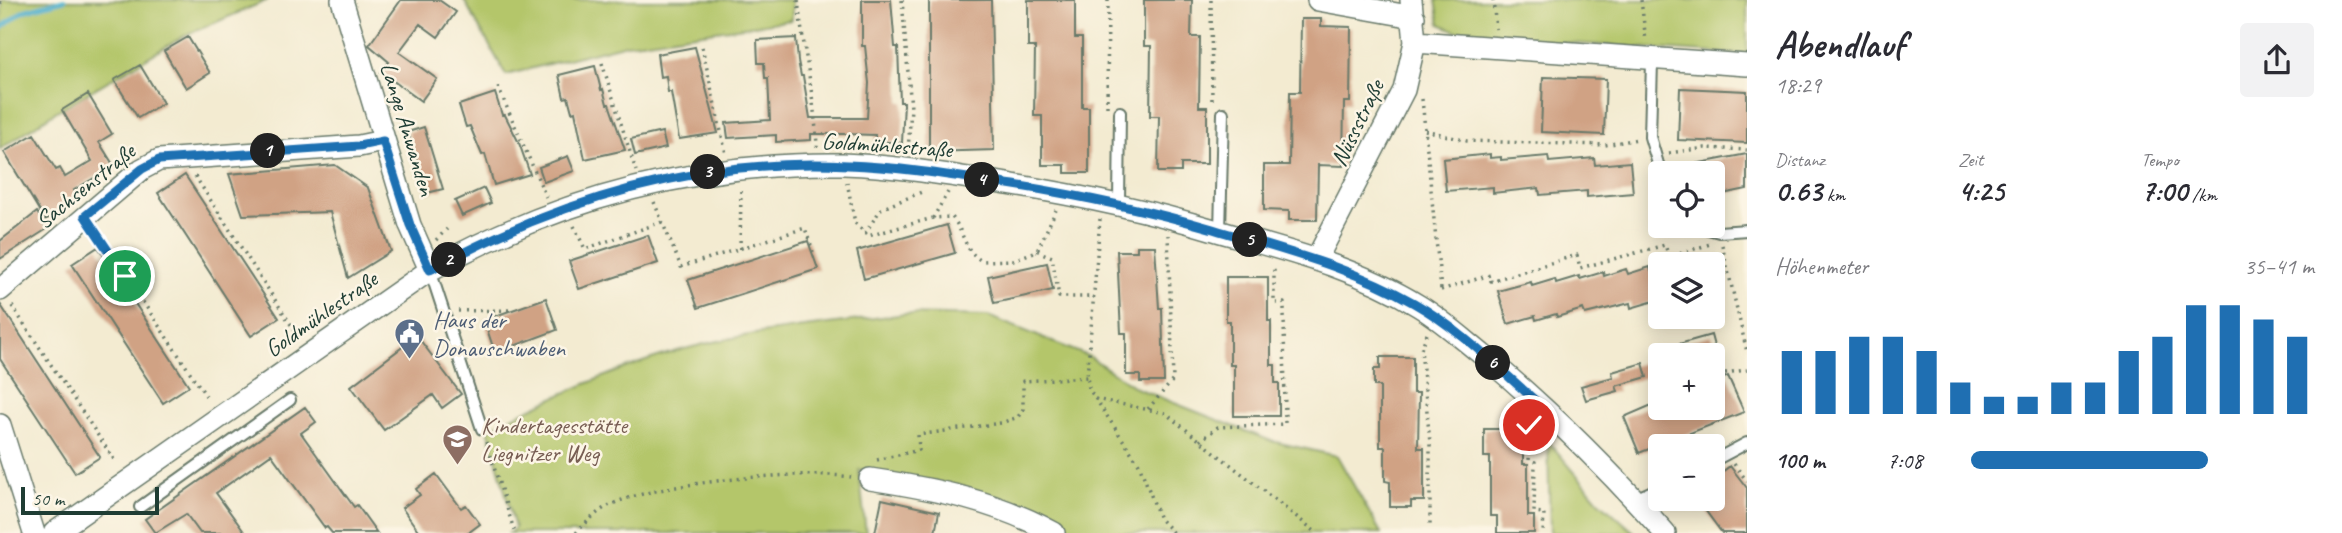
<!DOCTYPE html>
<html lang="de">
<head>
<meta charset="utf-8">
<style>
  body { margin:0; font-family:Caveat,sans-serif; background:#f2f2f3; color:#2b2b33; height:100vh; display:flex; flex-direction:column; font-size:26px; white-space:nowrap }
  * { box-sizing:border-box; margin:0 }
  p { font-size:23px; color:#7c7c81 }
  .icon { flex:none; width:38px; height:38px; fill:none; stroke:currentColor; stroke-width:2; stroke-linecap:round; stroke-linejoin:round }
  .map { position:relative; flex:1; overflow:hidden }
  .side { display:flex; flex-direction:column; background:#fff; width:595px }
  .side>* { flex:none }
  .controls { position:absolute; left:1648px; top:161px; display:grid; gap:14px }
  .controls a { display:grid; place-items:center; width:77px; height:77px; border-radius:7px; background:#fff; box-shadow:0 4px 18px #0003; font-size:35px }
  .scale { position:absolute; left:21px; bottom:18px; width:138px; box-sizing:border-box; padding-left:7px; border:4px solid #1f3d34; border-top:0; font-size:19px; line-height:24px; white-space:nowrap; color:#1f3d34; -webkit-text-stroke:5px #fcf5e5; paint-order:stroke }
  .pin { position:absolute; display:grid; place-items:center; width:60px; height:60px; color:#fff; margin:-30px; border:4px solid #fff; border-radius:50%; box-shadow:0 2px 7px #0007 }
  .km { position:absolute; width:35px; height:35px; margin:-18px; border-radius:50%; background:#222; color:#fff; font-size:19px; line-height:35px; text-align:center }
  .round { display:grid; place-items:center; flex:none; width:74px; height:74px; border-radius:7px; background:#f2f2f3 }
  .headline { display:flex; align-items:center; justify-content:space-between; height:119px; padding:0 28px }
  h1 { font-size:38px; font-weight:600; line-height:52px }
  .stats { display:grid; grid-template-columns:repeat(3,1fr); gap:10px; height:119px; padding:7px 28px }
  .stats div { display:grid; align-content:center }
  .stats b { font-size:30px; font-weight:600 }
  .stats small { font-size:19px; font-weight:400 }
  .stats p { font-size:19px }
  .chart { height:196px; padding:14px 28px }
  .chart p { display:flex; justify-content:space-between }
  .chart svg { width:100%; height:126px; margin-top:7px; stroke:#1f6fb2; stroke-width:6 }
  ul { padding:0 28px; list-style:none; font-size:23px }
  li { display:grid; grid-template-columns:112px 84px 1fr; align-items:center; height:52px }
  li i { height:18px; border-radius:9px; background:#1f6fb2 }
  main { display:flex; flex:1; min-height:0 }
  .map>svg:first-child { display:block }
  .green { fill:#b4c66a; stroke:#6a824f; stroke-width:2 }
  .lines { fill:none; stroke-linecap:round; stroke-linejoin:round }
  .stream { stroke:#4daecc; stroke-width:5 }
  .building { fill:#d0a284 }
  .lane-casing { stroke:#697a6b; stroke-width:14 }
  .street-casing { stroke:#697a6b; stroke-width:24 }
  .path { stroke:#697a6b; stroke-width:3.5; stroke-dasharray:2 5; stroke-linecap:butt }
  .lane { stroke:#fff; stroke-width:10 }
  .street { stroke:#fff; stroke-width:21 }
  .route-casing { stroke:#fff; stroke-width:14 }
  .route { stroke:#1f6fb2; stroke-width:9 }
  .labels { text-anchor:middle; stroke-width:5; stroke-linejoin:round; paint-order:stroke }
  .street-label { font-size:24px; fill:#1f3d34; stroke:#fcf5e5 }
  .service-label { font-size:24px; fill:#4e5e75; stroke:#fcf5e5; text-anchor:start }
  .education-label { font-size:24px; fill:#785e54; stroke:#fcf5e5; text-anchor:start }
</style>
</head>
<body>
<main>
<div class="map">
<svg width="1747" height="533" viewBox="0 0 1747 533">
  <rect width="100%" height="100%" fill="#fcf5e5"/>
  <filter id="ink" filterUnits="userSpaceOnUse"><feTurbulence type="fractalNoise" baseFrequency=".0143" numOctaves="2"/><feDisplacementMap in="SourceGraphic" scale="14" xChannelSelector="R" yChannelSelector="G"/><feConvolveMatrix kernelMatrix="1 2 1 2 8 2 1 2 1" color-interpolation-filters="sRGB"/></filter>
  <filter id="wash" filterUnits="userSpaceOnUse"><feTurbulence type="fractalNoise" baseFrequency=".00686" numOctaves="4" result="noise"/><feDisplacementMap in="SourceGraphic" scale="28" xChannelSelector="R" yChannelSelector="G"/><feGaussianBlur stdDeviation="1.57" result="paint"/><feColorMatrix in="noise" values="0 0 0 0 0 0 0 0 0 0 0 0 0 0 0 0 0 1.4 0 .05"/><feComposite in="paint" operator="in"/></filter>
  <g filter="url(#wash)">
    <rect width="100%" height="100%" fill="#f3ebd1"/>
    <!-- green -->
    <path class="green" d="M2 0H268L186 35 57 111 0 149Z
      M464 0H792V20L626 44 506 75Z
      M1436 0H1747V55L1468 36 1440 24Z
      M905 314 988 316 1090 357 1136 388 1271 441 1337 456 1381 533H1080L1033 507 960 486 859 470 866 533H509L515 528 488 429C546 400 603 374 664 355 741 331 826 325 905 314Z
      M1548 441 1598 500 1635 533H1550Z"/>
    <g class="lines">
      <!-- stream -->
      <path class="stream" d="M0 29 23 11 64 0"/>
    </g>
    <g id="blocks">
      <!-- building -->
      <path class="building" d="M401 0H439L456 12 438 37 420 24 399 52 437 79 421 101 381 72 389 62 369 45Z
        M862 0H891L895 47H898L900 102H904L902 143 875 141V135L845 134H811V140L776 142V135L728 138 726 123 770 120 768 78H765L764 63H758L757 40 796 38 798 61 801 76H803L810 118H867L869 83 865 46H862Z
        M929 0H991L994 150 929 152Z
        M1028 0H1075V38H1082V107H1089V173H1065V165H1042V116H1034L1035 47H1028Z
        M1144 0H1192L1191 37H1200L1199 107H1207V164H1181V172H1158L1159 116H1150L1151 46H1144Z
        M1301 19H1321V26L1351 27 1350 102H1344L1343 166 1318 165 1317 220H1289V211L1264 210V165H1289L1290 92H1300Z
        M188 37 210 73 186 88 164 51Z
        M695 47 718 133 679 139 671 92H668L666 76 660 77 657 54Z
        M140 65 163 103 138 118 114 80Z
        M595 66 601 90 603 89 607 104H609L625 150 585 159 575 111 572 112 568 97 564 98 559 75Z
        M1543 77 1606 79 1604 135 1541 132Z
        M1680 88 1747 91V143L1678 140Z
        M495 93 502 115H505L519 143 530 174 494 185 485 154 482 155 470 126 466 127 459 105Z
        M88 94 112 134 99 142 114 166 74 190 79 199 45 220 4 152 34 134 56 170 60 168 65 177 92 161 62 110Z
        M424 127 443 189 427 193 408 132Z
        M662 132 666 148 635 155 631 139Z
        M1490 154V158L1501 157V160L1548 156 1549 162 1594 158 1595 165 1630 162 1633 193 1587 197V191L1540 195 1539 188 1493 193V187L1446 191 1443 159Z
        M1747 154V189L1713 196V173H1684V166Z
        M568 156 574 171 544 182 539 167Z
        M335 165 368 188 391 251 348 278 330 212 243 215 229 174Z
        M185 175 279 318 251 336 158 193Z
        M484 188 491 203 462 216 455 201Z
        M37 212 47 229 0 259V241Z
        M947 225 955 253 864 279 857 251Z
        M648 235 658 263 579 289 569 261Z
        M808 241 818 269 698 308 688 280Z
        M1137 246H1155L1159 308H1162L1164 382H1140V375H1126V333H1121L1117 251H1137Z
        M98 247 189 386 163 403 72 264Z
        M1047 263 1053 290 994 303 988 276Z
        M1650 267 1651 271 1661 268V299L1631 308 1630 303 1585 314 1583 309 1557 317 1556 314 1536 320 1535 316 1508 324 1498 291 1531 282 1532 286 1555 279 1556 283 1579 276 1580 279 1603 272 1604 276 1626 269 1628 274Z
        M1226 277H1268V321H1271V365H1275V383H1279V416H1234V365H1230V321H1226Z
        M546 298 557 330 495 353 484 320Z
        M0 304 100 457 75 473 0 359Z
        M1711 335 1715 350 1697 355H1654V351Z
        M417 336 461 394 442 408 433 395 384 430 351 386Z
        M1380 357H1413V393H1419L1418 448H1424V501H1411V507H1390V482L1385 481V447H1380V386H1374V369H1380Z
        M1643 363 1647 377 1616 386 1618 391 1586 400 1581 386 1613 377 1612 372Z
        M1728 376 1744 412 1639 453 1624 417 1661 401V408H1713V383Z
        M305 407 316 422 301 433 354 507 357 505 377 533H332L327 527 325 528 271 454 216 493 245 533H200L186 514 155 533 145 519Z
        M1484 429H1523V464H1528V516H1534V533H1497V516H1490V457H1484Z
        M1730 466 1747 488V533H1722L1697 499H1713V479Z
        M436 474 461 508 466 505 480 524 468 533H420L402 508 420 495 416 489Z
        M882 499 939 512 935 533H875Z"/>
    </g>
  </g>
  <g filter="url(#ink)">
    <use href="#blocks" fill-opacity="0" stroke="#697a6b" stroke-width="2"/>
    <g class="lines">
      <defs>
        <path id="lane" d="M1652 61 1650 137 1661 174
          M1119 203 1120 112
          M1698 226 1719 232 1747 230
          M1220 231 1223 113
          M430 270 482 429
          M1713 461 1747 443
          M1635 499 1661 487
          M140 507 290 400"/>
        <path id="street" d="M342 0 410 225 430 270
          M1318 0 1414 17
          M1415 42 1747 65
          M1316 260 1404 90 1415 42 1411 0
          M0 290 142 169 159 160 359 146 383 141
          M0 425 34 533
          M870 479C935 489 996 501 1054 533
          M54 533 430 270C558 199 696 162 843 164 900 166 957 176 1013 185 1082 196 1147 210 1214 230 1284 250 1356 267 1419 306 1442 320 1463 339 1484 356 1549 410 1609 470 1665 533"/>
      </defs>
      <!-- lane casing -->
      <use href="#lane" class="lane-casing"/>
      <!-- street casing -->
      <use href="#street" class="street-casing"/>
      <!-- path -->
      <path class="path" d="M798 0C803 49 815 97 817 147
        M902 0 911 108 908 151
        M1211 0 1212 103
        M1493 0 1496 29
        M1641 0 1646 41
        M0 3 5 0
        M702 47 726 154
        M602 63 636 171
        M498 87 546 197
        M1422 99 1441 290
        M1107 107 1108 0
        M1425 130 1467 141 1605 145 1638 139
        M1669 153 1705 148 1747 150
        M195 176 297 334
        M847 182 855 223 868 236 933 218 952 217C965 233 963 250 982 261L1013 260 1037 251 1056 210
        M654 202 681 267 805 228 813 252
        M933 218 948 192
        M1100 219 1087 377 1089 389 1139 464 1160 519 1173 533
        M574 226 585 249 662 222
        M96 232 206 396
        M865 233 881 209 924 191
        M436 240 447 229
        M1722 245 1747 352
        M740 249 741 188
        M1037 251 1052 257 1059 297H1094
        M1441 290 1490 275 1491 281 1577 255 1580 268 1665 245 1669 257 1710 244
        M12 306 115 461
        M458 311 512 310
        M1427 334 1421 349 1430 443V527
        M1725 373 1747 370
        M1095 399 1165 413 1317 533
        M1148 409 1173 380 1168 235
        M1531 423 1529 460 1535 462 1534 512 1544 513 1543 533
        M1200 441 1218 427 1285 424 1284 303H1274V267
        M486 442 515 533
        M877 460 919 450 918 435 1001 423 1018 417 1023 409V381L1087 377
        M1734 464 1747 481
        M576 533C586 523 596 512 610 505 654 483 801 469 851 477"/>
      <!-- lane -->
      <use href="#lane" class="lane"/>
      <!-- street -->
      <use href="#street" class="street"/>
    </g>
  </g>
  <g class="lines" filter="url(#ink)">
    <defs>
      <path id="route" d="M125 276 85 216 142 169 159 160 359 146 383 141 410 225 430 270C558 200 701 157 848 165 904 167 959 177 1014 185 1082 196 1147 210 1213 229 1282 250 1351 267 1414 303 1462 330 1503 373 1544 408L1529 425"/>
    </defs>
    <!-- route casing -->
    <use href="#route" class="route-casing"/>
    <!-- route -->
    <use href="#route" class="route"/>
  </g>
  <!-- icons -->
  <defs>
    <symbol id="civic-pin" viewBox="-11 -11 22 30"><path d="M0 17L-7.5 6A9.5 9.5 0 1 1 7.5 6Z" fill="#5c6f8a" stroke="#fcf5e5"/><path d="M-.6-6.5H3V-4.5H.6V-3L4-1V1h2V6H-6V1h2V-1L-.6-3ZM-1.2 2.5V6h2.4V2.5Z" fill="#fff"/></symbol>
    <symbol id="school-pin" viewBox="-11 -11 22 30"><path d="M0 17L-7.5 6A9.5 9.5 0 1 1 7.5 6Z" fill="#8d6e63" stroke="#fcf5e5"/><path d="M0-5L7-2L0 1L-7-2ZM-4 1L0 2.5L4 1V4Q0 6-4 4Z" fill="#fff"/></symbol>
  </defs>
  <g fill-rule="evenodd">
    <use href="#civic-pin" x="392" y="316" width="35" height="47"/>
    <use href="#school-pin" x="440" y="422" width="35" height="47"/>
  </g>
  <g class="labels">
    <!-- street labels -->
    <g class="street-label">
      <text transform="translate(1357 123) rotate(-64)" y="8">Nüssstraße</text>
      <text transform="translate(408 129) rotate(73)" y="8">Lange Anwanden</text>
      <text transform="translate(887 145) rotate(4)" y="8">Goldmühlestraße</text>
      <text transform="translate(85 186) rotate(-39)" y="8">Sachsenstraße</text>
      <text transform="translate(321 314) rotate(-35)" y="8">Goldmühlestraße</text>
    </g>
    <!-- service labels -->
    <g class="service-label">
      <text x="433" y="328">Haus der<tspan x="433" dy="28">Donauschwaben</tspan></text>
    </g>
    <!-- education labels -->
    <g class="education-label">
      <text x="481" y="433">Kindertagesstätte<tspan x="481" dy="28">Liegnitzer Weg</tspan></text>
    </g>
  </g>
</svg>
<div class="controls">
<a><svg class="icon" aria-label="locate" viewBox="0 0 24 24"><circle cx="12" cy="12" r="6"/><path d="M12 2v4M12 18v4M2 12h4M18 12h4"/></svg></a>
<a><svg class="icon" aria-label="layers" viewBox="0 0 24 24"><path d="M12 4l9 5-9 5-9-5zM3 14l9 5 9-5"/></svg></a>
<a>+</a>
<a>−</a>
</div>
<div class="scale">50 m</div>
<div class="pin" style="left:125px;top:276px;background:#1e9e55"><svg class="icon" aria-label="arrive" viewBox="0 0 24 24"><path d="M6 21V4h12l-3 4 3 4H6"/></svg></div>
<div class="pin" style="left:1529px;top:425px;background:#d93025"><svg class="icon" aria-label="check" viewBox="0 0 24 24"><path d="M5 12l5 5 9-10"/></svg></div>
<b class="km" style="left:268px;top:151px">1</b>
<b class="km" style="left:449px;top:260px">2</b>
<b class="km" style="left:708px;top:172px">3</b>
<b class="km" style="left:982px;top:180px">4</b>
<b class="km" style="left:1250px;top:240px">5</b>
<b class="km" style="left:1493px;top:363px">6</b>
</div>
<section class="side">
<div class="headline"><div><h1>Abendlauf</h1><p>18:29</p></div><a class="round"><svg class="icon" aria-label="share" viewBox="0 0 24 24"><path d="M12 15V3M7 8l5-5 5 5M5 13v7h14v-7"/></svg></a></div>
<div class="stats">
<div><p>Distanz</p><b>0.63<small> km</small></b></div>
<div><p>Zeit</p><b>4:25</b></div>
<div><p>Tempo</p><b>7:00<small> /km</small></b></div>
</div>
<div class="chart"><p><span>Höhenmeter</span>35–41 m</p>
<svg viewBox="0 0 160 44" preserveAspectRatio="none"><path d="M5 44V22M15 44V22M25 44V17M35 44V17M45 44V22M55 44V33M65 44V38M75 44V38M85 44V33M95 44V33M105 44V22M115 44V17M125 44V6M135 44V6M145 44V11M155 44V17"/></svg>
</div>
<ul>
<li><b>100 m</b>7:08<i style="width:69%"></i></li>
</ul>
</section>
</main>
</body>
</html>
